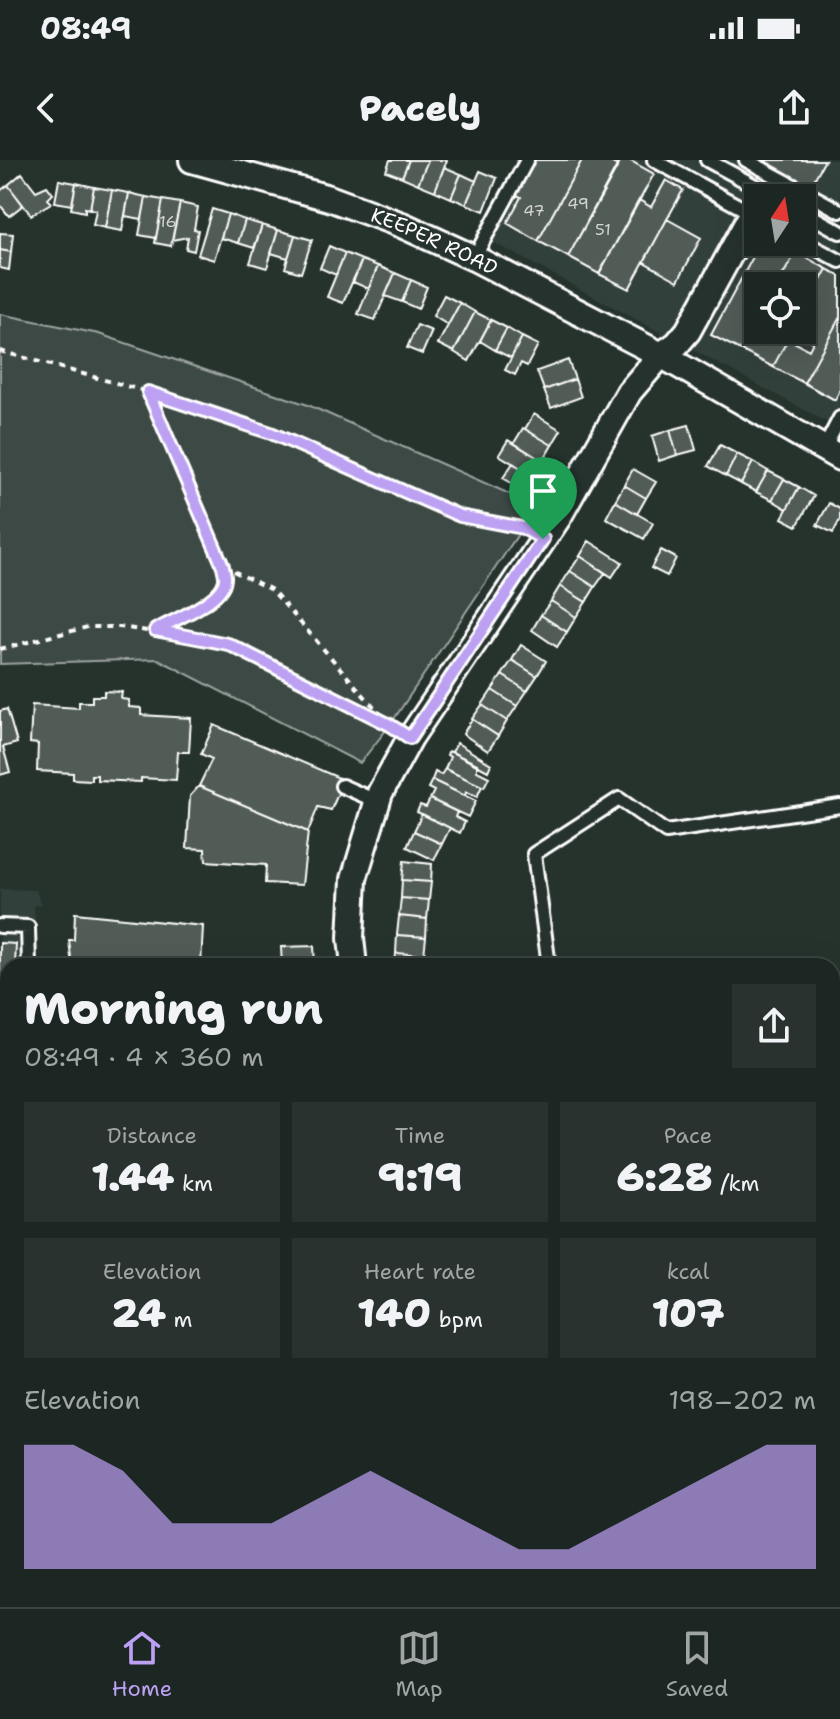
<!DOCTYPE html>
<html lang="en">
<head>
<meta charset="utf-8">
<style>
  body { margin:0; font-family:"Shantell Sans",sans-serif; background:#29322f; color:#f1f3f6; height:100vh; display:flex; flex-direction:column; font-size:30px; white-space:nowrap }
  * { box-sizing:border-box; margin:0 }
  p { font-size:26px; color:#a0a5a5 }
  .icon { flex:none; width:44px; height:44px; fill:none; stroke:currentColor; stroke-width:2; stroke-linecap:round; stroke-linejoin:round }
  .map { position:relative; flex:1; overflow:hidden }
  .side { position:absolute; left:0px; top:798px; width:840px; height:650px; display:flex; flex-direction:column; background:#1c2622; border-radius:24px 24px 0 0; box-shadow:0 8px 32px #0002,0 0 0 2px #3a4340 }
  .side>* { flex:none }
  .needle { width:52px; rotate:12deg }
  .tools { position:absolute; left:744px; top:24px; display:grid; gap:16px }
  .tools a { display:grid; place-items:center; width:72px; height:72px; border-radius:0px; background:#1c2622; box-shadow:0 8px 32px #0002,0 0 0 2px #3a4340; font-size:40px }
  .pin { position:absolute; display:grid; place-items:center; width:68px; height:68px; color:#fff; margin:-82px -34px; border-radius:50% 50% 50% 0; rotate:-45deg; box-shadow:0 0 8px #0007 }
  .pin .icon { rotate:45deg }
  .round { display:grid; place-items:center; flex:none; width:84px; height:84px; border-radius:0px; background:#29322f }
  .head { display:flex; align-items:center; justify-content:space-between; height:136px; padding:0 24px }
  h1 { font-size:44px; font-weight:800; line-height:60px }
  .metrics { display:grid; grid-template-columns:repeat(3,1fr); gap:12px; height:136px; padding:8px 24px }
  .metrics div { display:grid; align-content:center; border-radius:0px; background:#29322f; text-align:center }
  .metrics b { font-size:40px; font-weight:800 }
  .metrics small { font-size:22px; font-weight:400 }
  .metrics p { font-size:22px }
  .chart { height:224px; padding:16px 24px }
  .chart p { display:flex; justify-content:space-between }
  .chart svg { width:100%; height:144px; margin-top:8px; fill:#bca0f2; opacity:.7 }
  .status { display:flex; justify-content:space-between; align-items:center; height:56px; padding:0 40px; background:#1c2622; direction:ltr }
  .status svg { height:22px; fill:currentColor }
  header { display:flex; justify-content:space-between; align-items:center; height:104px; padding:0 24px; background:#1c2622; font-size:36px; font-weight:800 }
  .tab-bar { display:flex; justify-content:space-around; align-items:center; height:112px; border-top:2px solid #3a4340; background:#1c2622; font-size:22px; color:#a0a5a5 }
  .tab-bar a { display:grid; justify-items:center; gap:4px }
  .tab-bar .on { color:#bca0f2 }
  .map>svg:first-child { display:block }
  .built { fill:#333f3a; fill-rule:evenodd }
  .green { fill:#3e4944; stroke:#9ea4a2; stroke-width:2 }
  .building { fill:#515c57; stroke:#fff; stroke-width:2 }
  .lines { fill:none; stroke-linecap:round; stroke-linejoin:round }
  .lane-casing { stroke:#fff; stroke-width:18 }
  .street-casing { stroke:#fff; stroke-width:30 }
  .secondary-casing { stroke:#fff; stroke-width:40 }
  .path { stroke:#fff; stroke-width:4; stroke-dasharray:6 6; stroke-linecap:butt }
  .lane { stroke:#26332d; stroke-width:12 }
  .street { stroke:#26332d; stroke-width:24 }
  .secondary { stroke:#26332d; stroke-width:34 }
  .route-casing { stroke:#fff; stroke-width:16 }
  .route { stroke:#bca0f2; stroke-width:10 }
  .labels { text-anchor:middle; stroke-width:8; stroke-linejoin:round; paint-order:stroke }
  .number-label { font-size:16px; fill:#d4d6d5 }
  .street-label { font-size:20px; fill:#fff; stroke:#26332d }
</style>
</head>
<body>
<div class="status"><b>08:49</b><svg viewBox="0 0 49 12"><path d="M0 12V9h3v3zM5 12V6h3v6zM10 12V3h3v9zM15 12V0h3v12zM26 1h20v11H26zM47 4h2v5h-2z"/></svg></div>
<header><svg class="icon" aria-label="back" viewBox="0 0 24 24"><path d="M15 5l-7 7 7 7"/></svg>Pacely<svg class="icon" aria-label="share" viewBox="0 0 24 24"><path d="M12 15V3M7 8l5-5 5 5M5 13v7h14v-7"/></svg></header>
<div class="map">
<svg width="840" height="1447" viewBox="0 0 840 1447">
  <rect width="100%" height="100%" fill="#26332d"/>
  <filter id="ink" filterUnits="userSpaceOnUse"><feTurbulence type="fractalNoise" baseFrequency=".0125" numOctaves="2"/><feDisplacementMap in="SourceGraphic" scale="16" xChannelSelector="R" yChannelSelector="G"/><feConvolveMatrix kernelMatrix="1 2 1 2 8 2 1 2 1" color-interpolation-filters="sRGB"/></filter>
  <g filter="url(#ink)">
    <!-- built -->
    <path class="built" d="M516 0H840V269L476 73ZM758 38H802V82H758ZM758 126H802V170H758Z
      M0 729 36 730 41 745H34L38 806H8V1330L0 1331 7 1219 0 1213Z
      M440 1440H825V1444L816 1447H441Z"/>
    <!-- green -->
    <path class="green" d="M0 154 99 174 308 245 537 346 390 565 360 603 158 499 0 504Z
      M840 1264V1438L825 1444V1440H832V1265Z"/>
    <!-- building -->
    <path class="building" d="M390 0H409L402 17 386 11Z
      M409 0H428L418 24 402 17Z
      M428 0H447L435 31 418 24Z
      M535 0H582L538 81 507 63 521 37 516 35Z
      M582 0H607L618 6 568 97 538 81Z
      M620 0H629L654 14 599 114 568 97Z
      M762 0H825L810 27Z
      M444 7 461 14 451 38 435 31Z
      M480 11 497 18 484 51 466 44Z
      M22 13 36 31 47 26 53 34 48 39 51 43 31 55 8 25Z
      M461 14 476 21 466 44 451 38Z
      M59 20 76 23 72 45 55 42Z
      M666 20 683 30 629 129 599 114 639 40 651 47Z
      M76 23 94 27 90 49 85 48V52L71 49Z
      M8 25 23 45 9 56 0 45V31Z
      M94 27 112 30 105 68 93 65 96 50 90 49Z
      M112 30 129 33 122 71 105 68Z
      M129 33 146 37 142 59 125 56Z
      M146 37 163 40 156 78 139 75Z
      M163 40 180 43 171 86 155 83Z
      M180 43 198 47 194 69 198 70 194 91 186 89 188 77 172 80Z
      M212 49 228 54 214 100 198 95Z
      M228 54 245 60 238 83 221 78Z
      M667 59 701 78 678 121 644 102Z
      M245 60 262 65 254 88 238 83Z
      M262 65 278 70 267 108 250 103Z
      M278 70 295 75 288 98 271 93Z
      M0 73 13 74 11 92 0 90Z
      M295 75 312 80 301 113 285 108Z
      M761 82H778L796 92 777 126H758V162L742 191 711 175Z
      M329 86 345 93 336 115 320 108Z
      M0 90 11 92 9 110 0 108Z
      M796 92 827 109 814 133 782 116Z
      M345 93 362 100 343 143 327 137Z
      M362 100 378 106 369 129 353 122Z
      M378 106 395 113 375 160 358 154Z
      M827 109 840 116V157L804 223 773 207 788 179 809 190 813 182 796 172 802 170V155Z
      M395 113 411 120 402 142 385 136Z
      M411 120 427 127 418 149 402 142Z
      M444 135 460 143 448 165 433 156Z
      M460 143 475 152 454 192 438 184Z
      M475 152 491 160 469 201 454 192Z
      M840 157V230L835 240 804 223Z
      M491 160 507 168 495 190 480 181Z
      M758 163V170L787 172 784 176 788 179 773 207 742 191Z
      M417 165 432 171 422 194 407 188Z
      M507 168 522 177 511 198 495 190Z
      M522 177 538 185 527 206 521 203 515 215 505 210Z
      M568 200 575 219 544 230 537 211Z
      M575 219 581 237 551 248 544 230Z
      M534 254 561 270 552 285 525 269Z
      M689 265 696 290 677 295 670 270Z
      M523 268 552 285 543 301 514 283Z
      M670 270 677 295 659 301 652 276Z
      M508 280 543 301 534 316 499 295Z
      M720 285 737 294 726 316 708 306Z
      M737 294 753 302 741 324 726 316Z
      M753 302 768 311 756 332 741 324Z
      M513 303 534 316 525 331 503 318Z
      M633 309 656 322 646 338 624 325Z
      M768 311 784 319 772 340 756 332Z
      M784 319 799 327 787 349 772 340Z
      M624 325 646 338 637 354 615 341Z
      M799 327 814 336 797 366 782 358Z
      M615 341 653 363 644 379 606 358Z
      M829 343 840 349V360L833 373 817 365Z
      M589 381 622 402 612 417 580 396Z
      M661 390 676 398 667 416 651 408Z
      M580 396 605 413 595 427 570 411Z
      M570 411 595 427 586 442 560 426Z
      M560 426 586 442 576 457 551 441Z
      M551 441 576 457 567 472 541 455Z
      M541 455 567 472 557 487 532 470Z
      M521 485 546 501 537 516 512 500Z
      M512 500 537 516 527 531 502 515Z
      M502 515 527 531 517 546 492 530Z
      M492 530 517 546 507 561 482 545Z
      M104 531 122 532 121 539 129 540V547L141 548V555L191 558 189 592H178L176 620 141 618V622L97 620V615H91V620L73 619V613L37 611 38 584 30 583 32 545 79 548V542H92V536H104Z
      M482 545 507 561 498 576 472 559Z
      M7 549 17 583 3 587 10 612 0 615V551Z
      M472 559 498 576 488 591 463 574Z
      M214 565 344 620 331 650 318 647 308 672 199 626 212 599 201 594Z
      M457 583 491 604 488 611 452 592Z
      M449 591 477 604V611L489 617 484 627 445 609 450 597 447 595Z
      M445 609 482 626 477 637 466 632 465 636 432 620 435 612 441 615Z
      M432 620 476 641 468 657 430 639 434 631 428 628Z
      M199 626 308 672 302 725 265 723 266 705 206 701 205 689 187 688 190 636Z
      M430 639 457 652 455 657 465 662 460 673 417 652 420 645 426 647Z
      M422 654 450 668 442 684 414 671Z
      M414 671 442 684 434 700 407 687Z
      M404 701 432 704 431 722 402 720Z
      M402 720 431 722 429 740 401 738Z
      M401 738 429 740 427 759 399 756Z
      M75 753 203 766 201 806H72L69 780H74Z
      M399 756 427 759 426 777 397 775Z
      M397 775 426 777 424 795 396 793Z
      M0 783 16 784 15 806H8V1101L0 1100Z
      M314 786 315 806H282L281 787Z
      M396 793 424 795 423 806H395Z
      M8 1403V1435L0 1436V1404Z
      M371 1440H388L389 1447H355L354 1442Z
      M490 1440H581L545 1445 546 1447H491Z"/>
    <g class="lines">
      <defs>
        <path id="lane" d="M654 0 753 54
          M707 0 777 38
          M746 0 840 51
          M802 51 840 72
          M802 81 840 101
          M474 98 527 0
          M824 289 840 258
          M342 626 376 641
          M0 766 28 767 29 806
          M549 806 534 694 619 639 666 672 840 646
          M0 1195 8 1197
          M704 1440 705 1447
          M233 1447 275 1440"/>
        <g id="street">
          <path id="s1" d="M192 0 329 38 402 65 474 98 661 195 840 298"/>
          <path d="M354 806 351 778 354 719 380 633 410 578 558 358 629 232 661 195 677 184 688 171 752 54"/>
          <path d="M314 1440 315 1447"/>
        </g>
        <path id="secondary" d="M832 1235 840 1234
          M0 1356 8 1355"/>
      </defs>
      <!-- lane casing -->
      <use href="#lane" class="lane-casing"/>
      <!-- street casing -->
      <use href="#street" class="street-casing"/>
      <!-- secondary casing -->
      <use href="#secondary" class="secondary-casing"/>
      <!-- path -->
      <path class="path" d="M0 191 148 232 271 273 460 356 523 368
        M148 232 223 406C223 407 226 418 225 419 223 441 172 461 155 470
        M223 406 272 430 387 562
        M0 489 88 467H120L217 481 391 566"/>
      <!-- lane -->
      <use href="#lane" class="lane"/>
      <!-- street -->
      <use href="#street" class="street"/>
      <!-- secondary -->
      <use href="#secondary" class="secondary"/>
    </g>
  </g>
  <g class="lines" filter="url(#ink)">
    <defs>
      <path id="route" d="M148 232 271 273 460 356 523 368 543 379 410 578 390 565 228 484 155 470C172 461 223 441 225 419 226 418 223 407 223 406Z"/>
    </defs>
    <!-- route casing -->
    <use href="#route" class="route-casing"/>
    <!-- route -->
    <use href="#route" class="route"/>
  </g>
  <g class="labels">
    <!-- number labels -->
    <g class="number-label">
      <text x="578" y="49">49</text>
      <text x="534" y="56">47</text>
      <text x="168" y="67">16</text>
      <text x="603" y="75">51</text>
    </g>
    <!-- street labels -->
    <g class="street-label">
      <text dy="7" stroke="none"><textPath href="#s1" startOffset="256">KEEPER ROAD</textPath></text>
    </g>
  </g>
</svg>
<div class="tools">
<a><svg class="needle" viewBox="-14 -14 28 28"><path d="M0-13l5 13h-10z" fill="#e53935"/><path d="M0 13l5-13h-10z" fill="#a0a5a5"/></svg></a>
<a><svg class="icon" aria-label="locate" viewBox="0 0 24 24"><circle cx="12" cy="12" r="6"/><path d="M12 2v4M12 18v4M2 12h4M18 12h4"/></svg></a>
</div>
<div class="pin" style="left:543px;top:379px;background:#1e9e55"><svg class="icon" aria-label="arrive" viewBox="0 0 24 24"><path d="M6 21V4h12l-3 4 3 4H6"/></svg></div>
<section class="side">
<div class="head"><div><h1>Morning run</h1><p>08:49 · 4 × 360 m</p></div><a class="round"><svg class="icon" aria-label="share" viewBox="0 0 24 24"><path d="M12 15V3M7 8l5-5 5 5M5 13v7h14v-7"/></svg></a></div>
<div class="metrics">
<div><p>Distance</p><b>1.44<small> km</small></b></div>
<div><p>Time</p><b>9:19</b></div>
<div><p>Pace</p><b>6:28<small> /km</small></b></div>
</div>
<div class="metrics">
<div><p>Elevation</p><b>24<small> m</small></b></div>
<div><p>Heart rate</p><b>140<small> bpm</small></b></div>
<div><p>kcal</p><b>107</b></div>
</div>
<div class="chart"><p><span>Elevation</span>198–202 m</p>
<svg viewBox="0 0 160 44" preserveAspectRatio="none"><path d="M0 44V6L10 6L20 14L30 30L40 30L50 30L60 22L70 14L80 22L90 30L100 38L110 38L120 30L130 22L140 14L150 6L160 6V44z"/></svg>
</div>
</section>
</div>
<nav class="tab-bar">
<a class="on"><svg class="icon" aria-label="home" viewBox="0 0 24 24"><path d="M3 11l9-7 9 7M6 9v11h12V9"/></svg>Home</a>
<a><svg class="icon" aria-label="map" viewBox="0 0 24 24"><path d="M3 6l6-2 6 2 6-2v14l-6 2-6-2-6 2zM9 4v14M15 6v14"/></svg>Map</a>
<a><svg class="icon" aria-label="saved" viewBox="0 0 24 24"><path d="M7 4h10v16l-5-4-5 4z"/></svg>Saved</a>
</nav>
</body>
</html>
